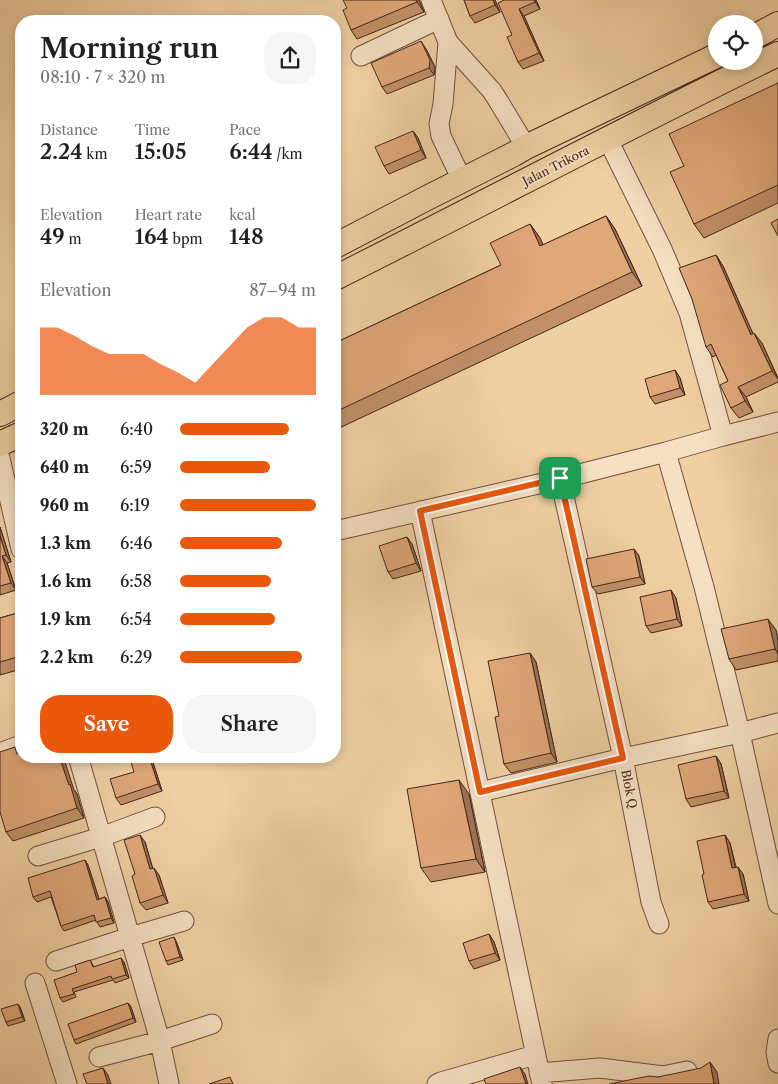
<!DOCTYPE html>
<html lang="en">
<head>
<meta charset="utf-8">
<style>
  body { margin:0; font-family:"Libre Caslon Text",serif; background:#f6f6f6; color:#202124; height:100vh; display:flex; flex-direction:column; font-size:19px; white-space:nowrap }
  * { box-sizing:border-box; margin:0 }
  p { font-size:16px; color:#757577 }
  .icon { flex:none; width:28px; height:28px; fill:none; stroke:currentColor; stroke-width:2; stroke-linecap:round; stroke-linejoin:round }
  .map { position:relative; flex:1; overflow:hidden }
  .drawer { position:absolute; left:15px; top:15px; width:326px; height:748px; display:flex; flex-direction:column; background:#fff; border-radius:20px; box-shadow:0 2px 8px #0003 }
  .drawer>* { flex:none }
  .fabs { position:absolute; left:708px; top:15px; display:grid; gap:10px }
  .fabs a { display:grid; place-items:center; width:55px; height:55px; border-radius:50%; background:#fff; box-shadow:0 2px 8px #0003; font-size:25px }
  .pin { position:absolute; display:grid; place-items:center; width:42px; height:42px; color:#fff; margin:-21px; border-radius:10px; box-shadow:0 2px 8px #0006 }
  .round { display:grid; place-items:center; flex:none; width:52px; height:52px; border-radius:20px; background:#f6f6f6 }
  .headline { display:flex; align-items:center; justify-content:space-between; height:85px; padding:0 25px }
  h1 { font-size:28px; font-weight:600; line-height:38px }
  .stats { display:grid; grid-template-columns:repeat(3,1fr); gap:8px; height:85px; padding:5px 25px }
  .stats div { display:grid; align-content:center }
  .stats b { font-size:21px; font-weight:600 }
  .stats small { font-size:14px; font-weight:400 }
  .stats p { font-size:14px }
  .chart { height:140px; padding:10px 25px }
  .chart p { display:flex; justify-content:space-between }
  .chart svg { width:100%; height:90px; margin-top:5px; fill:#ea580c; opacity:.7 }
  .action { display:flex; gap:10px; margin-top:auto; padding:10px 25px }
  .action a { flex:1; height:58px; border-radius:20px; background:#ea580c; color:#fff; font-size:20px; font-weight:600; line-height:58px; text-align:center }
  .action a+a { background:#f6f6f6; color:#202124 }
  ul { padding:0 25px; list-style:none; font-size:16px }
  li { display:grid; grid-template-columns:80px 60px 1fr; align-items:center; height:38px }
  li i { height:12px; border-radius:6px; background:#ea580c }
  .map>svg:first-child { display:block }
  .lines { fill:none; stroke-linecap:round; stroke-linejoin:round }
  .minor-casing { stroke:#70503d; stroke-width:21 }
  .major-casing { stroke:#45261b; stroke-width:26 }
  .minor { stroke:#f5e0c3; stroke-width:19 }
  .major { stroke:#f0d0a3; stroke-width:24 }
  .wall { fill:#c19068; stroke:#45261b }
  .shaded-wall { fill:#9d7555; stroke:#45261b }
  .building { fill:#e0a779; stroke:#45261b }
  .route-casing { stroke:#fff; stroke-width:10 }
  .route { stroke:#ea580c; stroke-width:6 }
  .labels { text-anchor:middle; stroke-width:4; stroke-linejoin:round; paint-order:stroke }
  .street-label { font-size:12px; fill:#45261b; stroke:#f5e0c3 }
</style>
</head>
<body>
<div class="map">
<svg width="778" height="1084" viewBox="0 0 778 1084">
  <rect width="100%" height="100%" fill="#f0d0a3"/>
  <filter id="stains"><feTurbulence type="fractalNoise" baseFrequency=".004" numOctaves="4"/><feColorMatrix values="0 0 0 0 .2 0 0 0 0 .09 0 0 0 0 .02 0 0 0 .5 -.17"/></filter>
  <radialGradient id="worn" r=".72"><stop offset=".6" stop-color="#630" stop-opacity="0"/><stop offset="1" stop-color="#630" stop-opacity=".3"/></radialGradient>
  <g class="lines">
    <defs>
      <path id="minor" d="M431 0 448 42 492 91 499 102 526 147
        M448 42 443 104 439 124 441 136 462 180
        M361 56 439 19
        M608 140 662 249 689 313 723 436
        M666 452 704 587 740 733 778 904
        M0 458 21 549
        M560 479 623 758 651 902 659 924
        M420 511 542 1084
        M335 531 560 479 666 452 723 436 778 422
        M0 753 21 745
        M78 756 160 1041 169 1084
        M480 792 623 758 740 733 778 723
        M38 856 101 837 155 817
        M56 961 130 937 184 921
        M35 983 67 1084
        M778 1039 776 1052 778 1063
        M99 1057 160 1041 212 1024
        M539 1073 600 1068 663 1076 687 1071
        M437 1084 441 1082 535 1055"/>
      <path id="major" d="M754 37 778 24
        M335 246 427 198 514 154 526 147 716 56
        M335 278C483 204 629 126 778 54
        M0 414 21 403
        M0 444 21 434"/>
    </defs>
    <!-- minor casing -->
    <use href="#minor" class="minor-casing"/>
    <!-- major casing -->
    <use href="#major" class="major-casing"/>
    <!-- minor -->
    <use href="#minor" class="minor"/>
    <!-- major -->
    <use href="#major" class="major"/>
  </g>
  <!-- wall -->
  <path class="wall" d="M419 0 424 12 357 39 351 30Z
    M464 0H495L500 12 475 23 470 16Z
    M504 0H536L540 9 524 16 544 61 523 69 518 62Z
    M426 49 435 67 434 75 387 94 382 87Z
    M778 83V203L704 238 694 224 684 166Z
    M413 131 418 138 426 158 389 174 384 166Z
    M606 216 615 229 642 286 335 430V343L501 265 530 224 540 238 543 245Z
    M716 255 723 266 753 334 762 343 778 378V382L746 397 753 412 739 418 731 408 728 381 716 355 713 357 706 347Z
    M675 370 680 378 685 395 655 404 650 397Z
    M0 527 11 562 7 563 16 590 0 595Z
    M407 537 412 544 421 571 393 579 388 572Z
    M634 549 639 556 645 584 598 594 592 587Z
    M676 598 682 626 651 633 646 626Z
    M21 612V669L0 675V618Z
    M776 630 778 640V661L736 670 729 659Z
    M530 653 536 662 557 762 511 773 504 764 499 716Z
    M15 747 19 754 74 790 77 794 84 818 13 841 6 832Z
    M97 756H117L100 762Z
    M151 756 162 791 121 805 116 798Z
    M716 756 721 764 729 798 691 807 686 799Z
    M469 794 485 872 431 882 421 868Z
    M725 835 730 843 736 867 743 874 749 901 713 909 708 902 704 874Z
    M145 842 153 869 159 875 168 903 146 910 140 903 135 874Z
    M85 860 88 865 99 899 105 897 108 902 114 923 100 927 96 920 64 931 61 926 51 897 37 902 33 897Z
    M489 934 494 942 500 960 474 969 469 961Z
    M176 941 183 960 168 965 166 961Z
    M90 960 94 967 124 962 129 978 115 983 113 980 74 992 76 997 63 1002 60 998 77 972Z
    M128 1003 131 1007 136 1022 76 1044 74 1040Z
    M20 1007 25 1021 8 1026 6 1022Z"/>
  <!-- shaded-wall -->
  <path class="shaded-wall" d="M416 0H419L424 12 417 2Z
    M493 0H495L500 12 495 5Z
    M534 0H536L540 9 535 2Z
    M519 9 524 16 544 61 539 53Z
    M421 41 426 49 435 67 434 75 429 68Z
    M413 131 418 138 426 158 421 150Z
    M606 216 615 229 642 286 632 272Z
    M530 224 540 238 550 260 540 246Z
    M716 255 723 266 758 345 751 335Z
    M754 333 762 343 778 379 772 371Z
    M675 370 680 378 685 395 680 388Z
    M738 387 746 397 753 412 745 401Z
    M0 527 11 562 6 555 0 536Z
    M407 537 412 544 421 571 416 563Z
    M634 549 639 556 645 584 640 577Z
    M2 556 7 563 16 590 11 583Z
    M671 590 676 598 682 626 677 619Z
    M768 619 776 630 778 640V654L775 649Z
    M530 653 536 662 557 762 551 753Z
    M59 756H63L74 790 77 794 84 818 77 808Z
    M149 756H151L162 791 158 784Z
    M716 756 721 764 729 798 724 791Z
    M459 780 469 794 485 872 476 859Z
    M140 835 145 842 155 877 150 869Z
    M725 835 730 843 737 875 732 868Z
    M85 860 88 865 101 905 97 900Z
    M738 867 743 874 749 901 744 894Z
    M154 868 159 875 168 903 163 895Z
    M105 897 108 902 114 923 111 918Z
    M489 934 494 942 500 960 495 953Z
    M174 937 176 941 183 960 180 957Z
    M121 958 124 962 129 978 126 975Z
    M128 1003 131 1007 136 1022 133 1018Z
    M18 1004 20 1007 25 1021 22 1017Z
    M710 1062 717 1072 719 1084H714Z
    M520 1067 525 1074 528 1084H526Z
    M103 1068 108 1075 111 1084H108Z"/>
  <!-- building -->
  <path class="building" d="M343 0H416L417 2 351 30 343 10 347 8Z
    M464 0H493L495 5 470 16Z
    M504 0H534L535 2 519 9 539 53 518 62 507 37 512 35 498 3Z
    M421 41 430 60 429 68 382 87 371 63Z
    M778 83V185L694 224 670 172 684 166 669 134Z
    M413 131 421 150 384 166 375 147Z
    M606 216 632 272 335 412V343L501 265 490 243 530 224 540 246Z
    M778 219V236L771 223Z
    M716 255 751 335 754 333 772 371 738 387 745 401 731 408 720 385 728 381 711 344 706 347 692 299 679 268Z
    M675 370 680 388 650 397 645 379Z
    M0 536 6 555 2 556 11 583 0 586Z
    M407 537 416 563 388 572 379 546Z
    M634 549 640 577 592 587 586 559Z
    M671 590 677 619 646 626 640 597Z
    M21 612V656L0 662V618Z
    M768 619 775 649 729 659 721 629Z
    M530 653 551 753 504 764 495 717 499 716 488 661Z
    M15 747 17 754 21 753V756H59L69 785 70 784 77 808 6 832 0 812V752Z
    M129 756H149L158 784 116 798 110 779 134 772Z
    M716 756 724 791 686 799 678 765Z
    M459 780 476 859 421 868 407 789Z
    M140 835 150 869 154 868 163 895 140 903 132 876 135 874 124 840Z
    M725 835 732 868 738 867 744 894 708 902 702 875 704 874 697 841Z
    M85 860 97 900 105 897 111 918 96 922 94 915 61 926 50 891 33 897 28 878Z
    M489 934 495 953 469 961 463 943Z
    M174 937 180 957 166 961 159 942Z
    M121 958 126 975 112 979 111 976 72 989 74 994 60 998 54 980 77 972 75 965 90 960 93 967Z
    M128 1003 133 1018 74 1040 68 1024Z
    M18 1004 22 1017 6 1022 1 1009Z
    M710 1062 714 1084H609L649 1076 658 1077 701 1068Z
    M520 1067 526 1084H486L484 1079Z
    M103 1068 108 1084H87L83 1074Z
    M230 1077 233 1084H209Z"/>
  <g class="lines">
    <defs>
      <path id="route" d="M560 478 623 758 480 792 420 511Z"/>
    </defs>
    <!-- route casing -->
    <use href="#route" class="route-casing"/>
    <!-- route -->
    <use href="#route" class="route"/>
  </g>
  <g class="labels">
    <!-- street labels -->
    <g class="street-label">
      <text transform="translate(556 166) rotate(-27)" y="4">Jalan Trikora</text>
      <text transform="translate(629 789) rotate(79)" y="4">Blok Q</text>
    </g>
  </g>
  <rect width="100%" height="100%" filter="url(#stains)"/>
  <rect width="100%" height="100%" fill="url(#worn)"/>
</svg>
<div class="fabs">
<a><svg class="icon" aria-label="locate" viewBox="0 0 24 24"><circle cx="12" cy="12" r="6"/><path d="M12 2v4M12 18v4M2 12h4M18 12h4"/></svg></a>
</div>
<div class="pin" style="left:560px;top:478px;background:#1e9e55"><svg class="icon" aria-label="arrive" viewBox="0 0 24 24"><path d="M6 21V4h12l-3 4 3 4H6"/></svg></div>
<section class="drawer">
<div class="headline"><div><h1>Morning run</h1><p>08:10 · 7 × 320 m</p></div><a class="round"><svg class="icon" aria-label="share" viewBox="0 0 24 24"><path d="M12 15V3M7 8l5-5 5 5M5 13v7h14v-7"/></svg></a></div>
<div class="stats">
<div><p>Distance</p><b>2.24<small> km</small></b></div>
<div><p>Time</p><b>15:05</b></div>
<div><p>Pace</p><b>6:44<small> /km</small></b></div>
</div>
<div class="stats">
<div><p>Elevation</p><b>49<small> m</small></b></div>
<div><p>Heart rate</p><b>164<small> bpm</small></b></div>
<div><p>kcal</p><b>148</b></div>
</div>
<div class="chart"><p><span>Elevation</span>87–94 m</p>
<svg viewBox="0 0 160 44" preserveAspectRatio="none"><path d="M0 44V11L10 11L20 15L30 20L40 24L50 24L60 24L70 29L80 33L90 38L100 29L110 20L120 11L130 6L140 6L150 11L160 11V44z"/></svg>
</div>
<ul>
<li><b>320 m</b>6:40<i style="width:80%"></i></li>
<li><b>640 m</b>6:59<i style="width:66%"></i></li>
<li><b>960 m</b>6:19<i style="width:100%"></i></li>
<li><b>1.3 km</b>6:46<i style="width:75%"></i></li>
<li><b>1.6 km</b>6:58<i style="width:67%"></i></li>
<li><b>1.9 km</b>6:54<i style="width:70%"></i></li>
<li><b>2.2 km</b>6:29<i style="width:90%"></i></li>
</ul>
<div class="action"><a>Save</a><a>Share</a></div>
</section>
</div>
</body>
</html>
